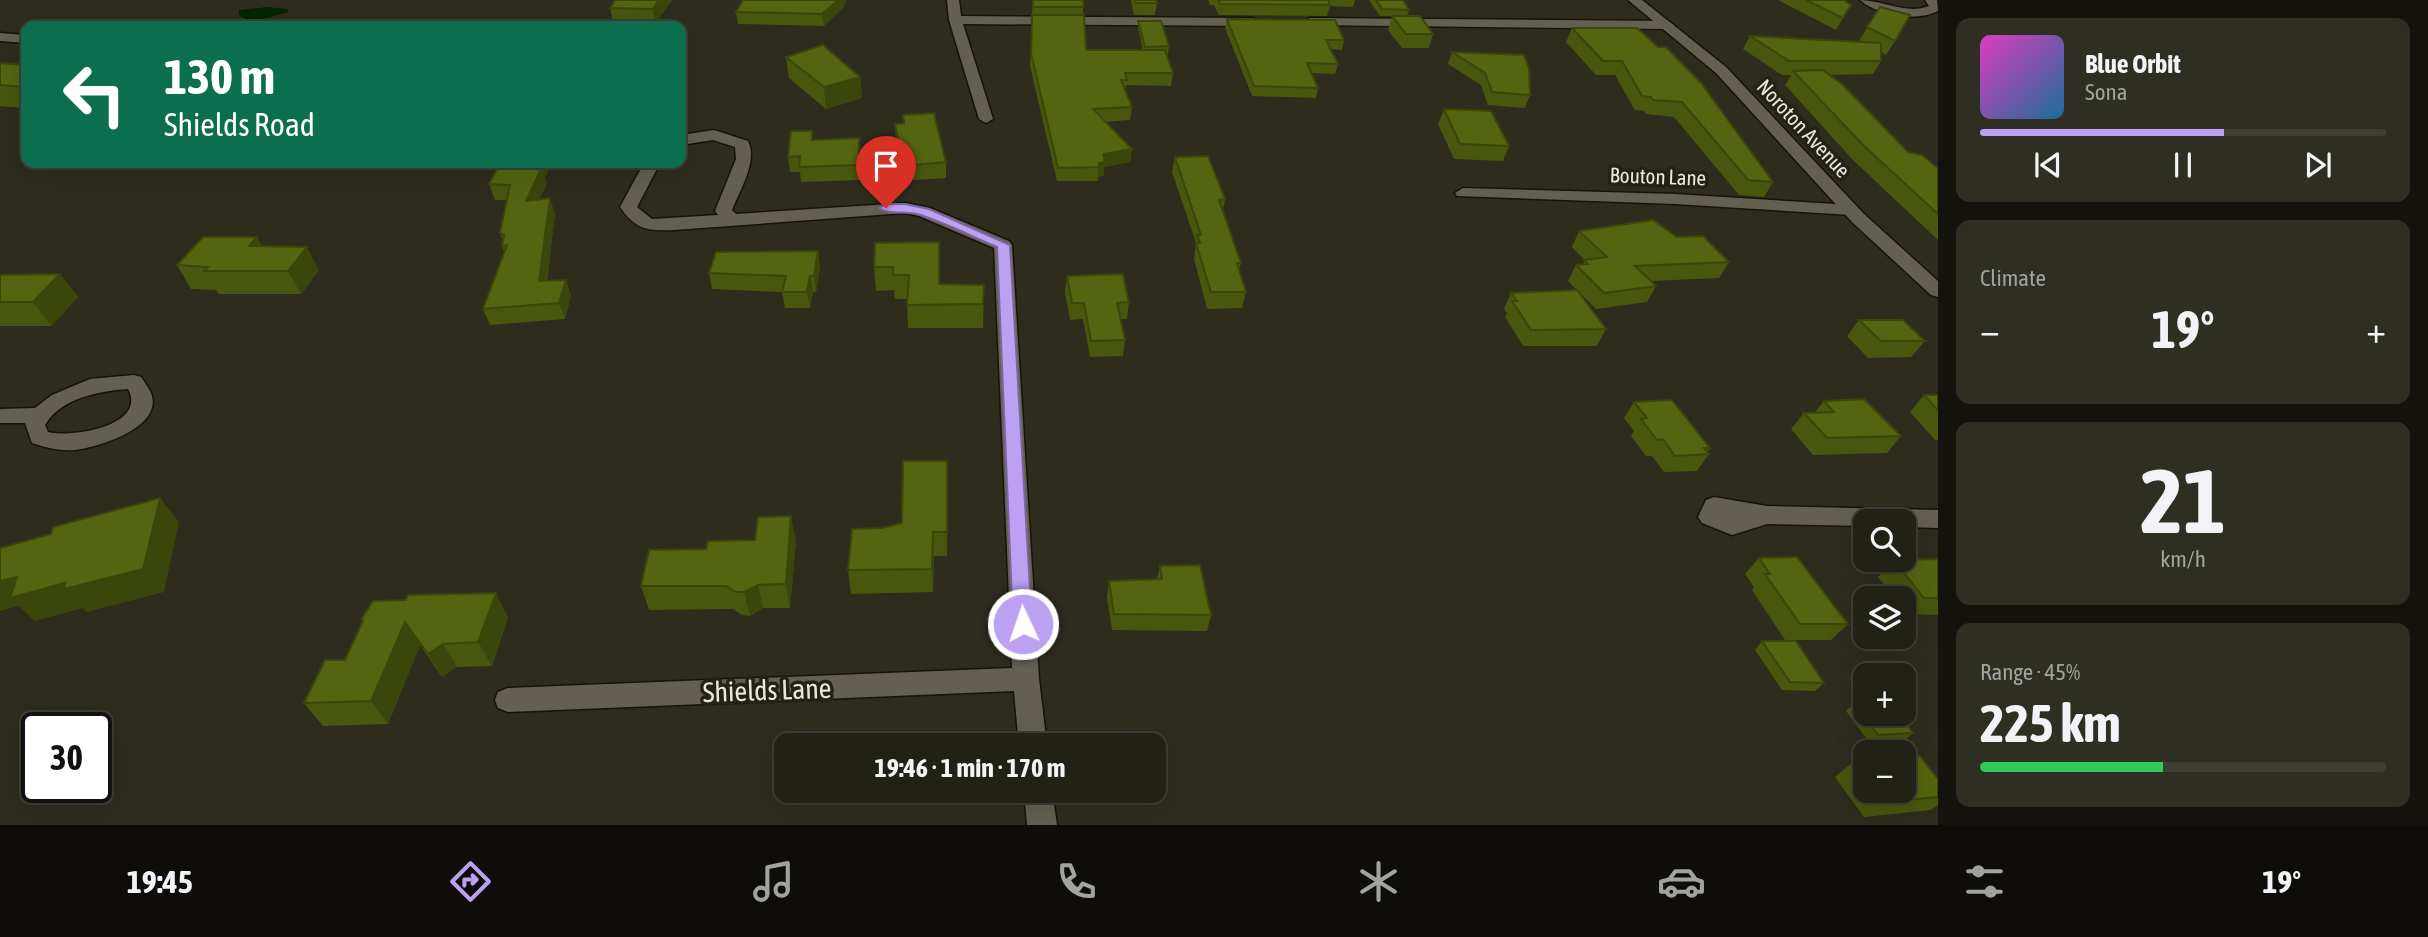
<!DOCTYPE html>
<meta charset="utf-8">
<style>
:root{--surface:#222116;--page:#2e2e23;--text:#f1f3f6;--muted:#a2a3a1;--line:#3f3e35;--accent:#bca0f2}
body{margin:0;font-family:"Asap Condensed",sans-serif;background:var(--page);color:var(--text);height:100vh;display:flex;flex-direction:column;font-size:26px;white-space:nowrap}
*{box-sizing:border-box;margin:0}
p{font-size:23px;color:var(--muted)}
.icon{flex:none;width:38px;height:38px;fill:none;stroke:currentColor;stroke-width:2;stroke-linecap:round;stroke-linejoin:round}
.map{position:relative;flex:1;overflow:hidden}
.drawer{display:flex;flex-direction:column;gap:18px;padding:18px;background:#13120c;width:490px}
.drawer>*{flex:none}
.guide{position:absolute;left:21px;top:21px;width:665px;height:147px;border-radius:14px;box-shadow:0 7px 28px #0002,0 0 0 2px var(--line);background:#0b6e4f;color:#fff;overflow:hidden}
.buttons{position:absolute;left:1853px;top:509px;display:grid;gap:14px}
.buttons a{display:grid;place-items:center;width:63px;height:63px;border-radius:14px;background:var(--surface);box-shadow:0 7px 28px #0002,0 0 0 2px var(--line);font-size:35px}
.speed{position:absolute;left:21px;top:712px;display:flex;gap:14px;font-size:35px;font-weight:700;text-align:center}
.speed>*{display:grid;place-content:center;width:91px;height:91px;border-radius:50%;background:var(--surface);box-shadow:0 7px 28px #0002,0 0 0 2px var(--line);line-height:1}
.speed .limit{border:4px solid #111;border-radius:10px;background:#fff;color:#111}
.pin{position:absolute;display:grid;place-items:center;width:60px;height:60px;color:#fff;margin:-72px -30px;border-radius:50% 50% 50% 0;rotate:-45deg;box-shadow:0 0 7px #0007}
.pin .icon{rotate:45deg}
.me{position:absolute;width:77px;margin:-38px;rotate:357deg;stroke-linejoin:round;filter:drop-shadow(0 0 5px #0008)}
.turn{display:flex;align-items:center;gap:24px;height:147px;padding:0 28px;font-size:32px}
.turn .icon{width:91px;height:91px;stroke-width:2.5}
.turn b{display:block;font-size:49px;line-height:60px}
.big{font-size:52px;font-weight:700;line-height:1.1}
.drawer .widget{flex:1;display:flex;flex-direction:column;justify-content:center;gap:10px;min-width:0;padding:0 24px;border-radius:14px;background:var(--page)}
.drawer .dial{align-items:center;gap:0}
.dial b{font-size:91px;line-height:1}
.song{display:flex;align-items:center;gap:21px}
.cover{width:84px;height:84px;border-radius:10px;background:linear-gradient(135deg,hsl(310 70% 55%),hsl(200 70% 35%))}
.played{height:7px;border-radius:4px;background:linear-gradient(90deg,var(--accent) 60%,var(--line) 60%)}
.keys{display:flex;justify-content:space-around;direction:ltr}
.heat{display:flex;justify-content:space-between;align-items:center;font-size:38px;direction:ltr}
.charge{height:10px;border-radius:5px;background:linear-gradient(90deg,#34c759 45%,var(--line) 0)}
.trip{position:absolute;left:774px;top:733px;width:392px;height:70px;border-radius:14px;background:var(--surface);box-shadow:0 7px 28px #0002,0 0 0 2px var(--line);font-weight:700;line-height:70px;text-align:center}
.dock{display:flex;height:112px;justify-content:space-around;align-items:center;background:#0e0d09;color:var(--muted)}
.dock .icon{width:49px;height:49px}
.dock .on{color:var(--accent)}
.dock b{font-size:32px;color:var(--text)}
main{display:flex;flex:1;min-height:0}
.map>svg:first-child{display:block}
.water{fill:#002500}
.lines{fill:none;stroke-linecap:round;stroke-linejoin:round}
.street-casing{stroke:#171407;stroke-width:3}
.secondary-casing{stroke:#171407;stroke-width:3}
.street{fill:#636051;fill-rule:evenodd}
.secondary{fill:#636051;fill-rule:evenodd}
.wall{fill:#48560e}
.shaded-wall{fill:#3b460b}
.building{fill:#546410;stroke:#3b460b;stroke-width:2}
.route{fill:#bca0f2;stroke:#7a689d;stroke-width:2}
.labels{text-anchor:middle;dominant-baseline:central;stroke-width:7;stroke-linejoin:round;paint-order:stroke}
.far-street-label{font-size:21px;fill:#e9e8df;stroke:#252214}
.near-street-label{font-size:28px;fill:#e9e8df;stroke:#252214}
</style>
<main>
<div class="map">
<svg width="1938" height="825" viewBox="0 0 1938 825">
<rect width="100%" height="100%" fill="#2e2c1d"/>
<path class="water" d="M267 7 287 9 289 12C274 15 252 26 239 15V10Z"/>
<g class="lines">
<defs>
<g id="street">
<path d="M947 0H959L961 16 1253 18 1259 22 1253 26 963 24 993 119 986 123 979 119 949 20Z"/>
<path d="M1860 0C1882 0 1907 15 1929 6L1925 0H1937L1938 11C1916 22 1878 16 1860 0Z"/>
<path d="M1310 18 1667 21 1674 25 1667 29 1305 25 1304 22Z"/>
<path d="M0 33 26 35V43L0 41Z"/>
<path d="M714 130 748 141C758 161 740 190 732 210L736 214 905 203 930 208 1009 241 1012 245 1039 679 1047 746H1019L1014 691 508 712 498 708 495 700 498 692 508 688 1012 668 994 248 919 216 905 213 674 230C647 231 636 230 620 207L644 163H660L637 207 652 219 718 215 715 211 736 159 735 147 713 140 681 145V135Z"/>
<path d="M1463 188 1675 194 1851 205 1859 210 1851 215 1675 204 1457 196 1455 193Z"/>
<path d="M134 375 141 377C144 382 151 390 152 396 160 429 98 447 75 450 60 451 47 448 32 443L25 423H0V409L35 408 52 395 90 379ZM128 389C148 426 71 438 48 432L45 425C61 398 99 391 128 389Z"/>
<path d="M1714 497 1767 506 1938 510V528L1904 527V522H1866V526L1767 524 1732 535 1702 523 1698 517 1706 500Z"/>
<path d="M1024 791H1052L1057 825H1027Z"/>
</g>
<path id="secondary" d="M1628 0H1642L1726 67 1864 214 1938 281V297L1931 295 1852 222 1716 73Z"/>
</defs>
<use href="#street" class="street-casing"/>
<use href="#secondary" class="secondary-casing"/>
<use href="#street" class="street"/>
<use href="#secondary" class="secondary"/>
</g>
<g class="wall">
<path d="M615 0H672L656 23 613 22 610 8Z"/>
<path d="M743 0H846L843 8 824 26 738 24 736 12Z"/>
<path d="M1033 0 1083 7V14H1032Z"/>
<path d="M1131 0H1156L1157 3 1155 15H1134Z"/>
<path d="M1208 0H1355L1353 7 1330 6 1327 16 1219 15 1214 5H1210Z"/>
<path d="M1369 0H1403L1409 10 1407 16 1433 34 1429 48H1402L1388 30 1392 16H1380Z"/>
<path d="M1778 0H1844L1851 5 1836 30Z"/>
<path d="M1880 7 1895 41 1886 55 1881 52V61L1873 74 1829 75 1908 152 1938 168V240L1853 160 1785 85 1791 75H1782L1743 49 1750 36 1860 42 1859 41Z"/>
<path d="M1032 15 1086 50H1143L1138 28V21L1169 46 1168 54H1166L1173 73 1171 86 1126 85 1125 91 1132 107 1130 120 1105 122 1132 149 1130 162 1104 167V175L1098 177V181H1057L1030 66Z"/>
<path d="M1227 19 1344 40 1342 50 1331 49 1338 64 1335 74 1311 73 1318 88 1316 98 1252 96 1225 28Z"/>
<path d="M1572 28H1637L1773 182 1764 197 1739 195 1674 117 1646 114 1644 111 1635 110 1615 75H1596L1566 42Z"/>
<path d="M1452 52 1530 95 1525 108 1488 105 1481 85 1448 64Z"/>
<path d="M786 57 860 77 862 98 826 109 789 78Z"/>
<path d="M0 63 26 65V108L0 106Z"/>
<path d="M1444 109 1509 146 1503 161 1454 159 1438 124Z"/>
<path d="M903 115 946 162V178L913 180 909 163 901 164 896 139 895 124 903 123Z"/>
<path d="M812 131 813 140 861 153 860 180 801 182 800 172H790L788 157Z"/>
<path d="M1175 157 1225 199 1223 210 1241 263 1239 269 1246 292 1242 308 1207 309 1194 259 1196 243 1172 172Z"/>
<path d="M547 168 548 171 545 178 547 183 539 199 555 214 547 281 566 280 571 296 565 319 490 325 483 309 504 252 502 246 503 241 500 233 507 200H495L489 184Z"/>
<path d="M1579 231 1677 237 1729 262 1719 278 1651 281 1656 286 1647 302 1596 309 1577 290 1606 329 1597 346H1523L1505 317 1507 313 1504 309 1511 293 1577 290 1568 281 1576 265H1582L1585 260 1572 247Z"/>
<path d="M939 242V284L984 285 983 328H908L907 299H895L894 290 876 291 874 267Z"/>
<path d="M262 246 319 270 301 294H219L216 290 191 289 177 265Z"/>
<path d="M818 251 820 268 816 292H813L810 308H785L782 292 712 289 709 273Z"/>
<path d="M60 274 78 297 51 326H0V275Z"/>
<path d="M1067 276 1129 302 1127 319H1121L1125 340 1123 356 1090 357 1083 319 1070 320 1065 292Z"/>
<path d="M1859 320 1925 341 1911 357 1868 358 1847 336Z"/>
<path d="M1924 395H1938V440H1935L1910 412Z"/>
<path d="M1824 401 1901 436 1887 453 1813 455 1791 429 1804 413 1815 412Z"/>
<path d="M1634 402 1710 448 1707 452 1709 454 1697 471 1664 472 1652 456H1646L1631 436 1634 431 1624 418Z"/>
<path d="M947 461V556H934L933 592 851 594 848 570 882 528 902 523Z"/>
<path d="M796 540 790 608H763L750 616 742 615 733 609 649 610 641 586 706 549Z"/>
<path d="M1759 558 1848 624 1831 640H1785L1752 590 1754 587 1745 574Z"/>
<path d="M1938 559V615L1907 614 1904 611V598H1895L1878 577 1894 560Z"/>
<path d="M1160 566 1211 615 1207 631 1112 630 1107 597 1109 581 1157 579Z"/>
<path d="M508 617 492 666 457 667 442 677 420 645 388 724 323 726 304 703 345 660 363 621Z"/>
<path d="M1762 641 1824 683 1815 691 1782 690 1755 650Z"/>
<path d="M1855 703 1913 733 1904 741 1869 742 1846 711Z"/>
<path d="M1866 761V791H1904L1938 779V805L1931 810 1864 817 1835 777 1853 762Z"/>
</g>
<g class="shaded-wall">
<path d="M659 0H672L656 23 653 9Z"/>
<path d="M838 0H846L843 8 824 26 822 14Z"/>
<path d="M860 77 862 98 826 109 824 87Z"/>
<path d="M859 138 861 153 860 180 859 165Z"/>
<path d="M1132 149 1130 162 1104 167V175L1098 177 1099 163 1103 154Z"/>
<path d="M540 163H550L547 168 548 171 545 178 547 183 531 216 526 201Z"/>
<path d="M550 198 555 214 544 298 539 281Z"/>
<path d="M257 237 270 260 249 246Z"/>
<path d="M307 247 319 270 301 294 288 271Z"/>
<path d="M818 251 820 268 816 292 814 276Z"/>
<path d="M60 274 78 297 51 326 33 302Z"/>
<path d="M810 276 813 292 810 308 807 292Z"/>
<path d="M566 280 571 296 565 319 559 303Z"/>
<path d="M947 461 948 485 947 556Z"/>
<path d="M160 498 179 522 164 592 87 612 83 608 35 621 18 606 0 611V581Z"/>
<path d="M791 516 796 540 790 608 786 584Z"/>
<path d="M933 532 934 556 933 592 932 569Z"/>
<path d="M758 585 763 608 750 616 744 592Z"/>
<path d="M496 593 508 617 492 666 478 642Z"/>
<path d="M405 622 420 645 388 724 371 701Z"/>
<path d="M443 644 457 667 442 677 428 654Z"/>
</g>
<g class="building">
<path d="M615 0H659L653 9 610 8Z"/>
<path d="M743 0H838L822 14 736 12Z"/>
<rect x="1033" y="0" width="50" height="7"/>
<path d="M1135 0H1156L1157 3H1136Z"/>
<path d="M1218 0H1328L1330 5 1220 4Z"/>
<path d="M1376 0H1403L1409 10 1382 9Z"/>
<path d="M1806 0H1844L1851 5 1843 18Z"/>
<path d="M1880 7 1910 15 1895 41 1867 27Z"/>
<path d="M1032 15H1084L1086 50H1165L1173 73H1125L1127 80H1121L1132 107 1093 109 1132 149 1103 154 1105 162 1099 163V167L1058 168 1031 53Z"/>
<path d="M1392 16H1420L1433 34H1406Z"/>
<path d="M1227 19 1335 20 1344 40H1326L1338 64 1307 63 1318 88 1254 86Z"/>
<path d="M1138 21H1161L1169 46 1145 47Z"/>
<path d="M1572 28H1637L1658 47H1666L1701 83 1773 182 1748 180 1682 102 1653 100 1651 97 1642 96 1622 61H1603Z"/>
<path d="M1750 36 1881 43V61H1789Z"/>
<path d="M823 45 860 77 824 87 786 57Z"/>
<path d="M1452 52 1524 55 1529 68 1530 95 1492 92 1485 73Z"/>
<path d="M0 63 26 65V87L0 85Z"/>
<path d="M1823 70 1843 85 1908 152 1922 155 1938 168V214L1863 145 1793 71Z"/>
<path d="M1444 109 1491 111 1509 146 1460 144Z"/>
<path d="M934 113 946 162 912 165 909 148 900 149 895 124 904 123 903 115Z"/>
<path d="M791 131H812V140L859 138V165L799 167 800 156 788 157Z"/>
<path d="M1208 156 1225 199 1219 200 1241 263H1237L1246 292H1211L1196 243H1200L1197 235H1201L1175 157Z"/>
<path d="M500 163H540L538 167H542L526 201 550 198 539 281 566 280 559 303 483 309 507 245 502 246 504 235 500 233 510 185 489 184Z"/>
<path d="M1653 220 1677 237 1703 236 1729 262 1635 266 1656 286 1604 293 1576 265 1588 264 1584 260 1607 257 1579 231Z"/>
<path d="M203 237H257L249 246 307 247 288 271H204L208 267 177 265Z"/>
<path d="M939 242V284L984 285 983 304 907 305 909 275H893V267H874L875 243Z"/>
<path d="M818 251 814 276H810L807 292H782L786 276 709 273 716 252Z"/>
<path d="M60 274 33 302H0V275Z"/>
<path d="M1123 274 1129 302 1117 303 1125 340 1091 341 1084 303H1072L1067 276Z"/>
<path d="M1577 290 1606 329 1531 330 1512 301H1517L1511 293Z"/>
<path d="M1859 320H1903L1925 341H1881Z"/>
<path d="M1924 395H1938V410Z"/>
<path d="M1864 399 1901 436 1827 438 1804 413 1834 412 1824 401Z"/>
<path d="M1672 400 1710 448H1704L1709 454 1675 456 1663 439 1657 440 1641 419 1647 418 1634 402Z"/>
<path d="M903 461H947V532H933L932 569 848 570 852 529 882 528 902 523Z"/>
<path d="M160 498 143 569 64 589 65 583 10 598 17 577 0 581V548L51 534 53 527Z"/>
<path d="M791 516 786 584 758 585 744 592H736L726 586H641L649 550 706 549 708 541 755 540 758 517Z"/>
<path d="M1797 557 1848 624H1800L1765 574H1770L1759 558Z"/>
<path d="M1938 559V598H1924L1894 560Z"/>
<path d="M1200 565 1211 615 1114 614 1109 581 1162 579 1160 566Z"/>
<path d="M496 593 478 642 443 644 428 654 405 622 371 701 304 703 325 660H345L363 621 362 618 373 601 406 600 408 595Z"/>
<path d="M1762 641H1796L1824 683 1790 682Z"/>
<path d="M1855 703H1866V714H1899L1913 733 1878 735Z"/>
<path d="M1920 756 1938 779V797L1883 802 1874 791H1904V758Z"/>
<path d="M1866 761V779L1853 762Z"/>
</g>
<path class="route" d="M905 204 929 209 1010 245 1032 624 1030 630 1023 632 1016 630 1013 624 997 247C971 236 944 222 917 214 905 211 888 215 879 208L886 204Z"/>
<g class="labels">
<g class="far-street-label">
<text transform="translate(1804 128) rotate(47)">Noroton Avenue</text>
<text transform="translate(1658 176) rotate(2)">Bouton Lane</text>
</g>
<g class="near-street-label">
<text transform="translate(767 690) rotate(-2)">Shields Lane</text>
</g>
</g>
</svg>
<div class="buttons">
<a><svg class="icon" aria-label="search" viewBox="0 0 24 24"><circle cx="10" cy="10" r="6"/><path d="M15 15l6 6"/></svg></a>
<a><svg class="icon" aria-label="layers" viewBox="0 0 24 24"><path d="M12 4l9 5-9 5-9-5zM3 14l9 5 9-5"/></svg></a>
<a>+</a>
<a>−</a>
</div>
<div class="speed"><div class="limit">30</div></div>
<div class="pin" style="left:886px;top:208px;background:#d93025"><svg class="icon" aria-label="arrive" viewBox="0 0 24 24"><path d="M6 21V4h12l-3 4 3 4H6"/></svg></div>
<svg class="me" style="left:1023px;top:624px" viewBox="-20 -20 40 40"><circle r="17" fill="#bca0f2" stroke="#fff" stroke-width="3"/><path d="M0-11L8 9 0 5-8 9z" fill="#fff"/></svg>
<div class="trip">19:46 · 1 min · 170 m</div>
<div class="guide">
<div class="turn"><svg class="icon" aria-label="left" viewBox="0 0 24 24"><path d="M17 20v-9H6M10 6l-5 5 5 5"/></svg><div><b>130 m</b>Shields Road</div></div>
</div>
</div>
<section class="drawer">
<div class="widget">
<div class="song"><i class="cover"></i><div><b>Blue Orbit</b><p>Sona</p></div></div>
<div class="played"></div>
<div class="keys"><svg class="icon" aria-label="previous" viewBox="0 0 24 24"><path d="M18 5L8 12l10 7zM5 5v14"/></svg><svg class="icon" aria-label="pause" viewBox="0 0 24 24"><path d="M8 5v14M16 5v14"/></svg><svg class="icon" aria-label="next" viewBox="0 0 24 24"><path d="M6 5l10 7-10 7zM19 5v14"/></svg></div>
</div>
<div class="widget"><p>Climate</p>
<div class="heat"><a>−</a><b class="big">19°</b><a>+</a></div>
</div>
<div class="widget dial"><b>21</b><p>km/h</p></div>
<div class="widget"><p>Range · 45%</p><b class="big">225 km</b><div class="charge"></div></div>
</section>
</main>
<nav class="dock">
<b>19:45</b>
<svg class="icon on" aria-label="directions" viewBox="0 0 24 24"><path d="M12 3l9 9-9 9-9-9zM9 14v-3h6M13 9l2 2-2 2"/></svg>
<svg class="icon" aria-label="music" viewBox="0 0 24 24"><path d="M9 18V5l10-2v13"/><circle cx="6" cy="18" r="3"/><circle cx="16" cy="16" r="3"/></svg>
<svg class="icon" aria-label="phone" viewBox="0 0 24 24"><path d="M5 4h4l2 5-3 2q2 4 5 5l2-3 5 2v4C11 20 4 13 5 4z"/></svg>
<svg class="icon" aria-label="climate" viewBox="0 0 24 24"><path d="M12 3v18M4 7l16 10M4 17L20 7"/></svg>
<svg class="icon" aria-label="car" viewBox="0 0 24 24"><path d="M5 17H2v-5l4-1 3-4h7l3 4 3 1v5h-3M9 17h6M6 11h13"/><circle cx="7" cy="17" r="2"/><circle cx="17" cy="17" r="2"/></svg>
<svg class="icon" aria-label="filters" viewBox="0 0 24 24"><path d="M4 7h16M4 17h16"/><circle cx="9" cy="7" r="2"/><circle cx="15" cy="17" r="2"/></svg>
<b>19°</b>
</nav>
